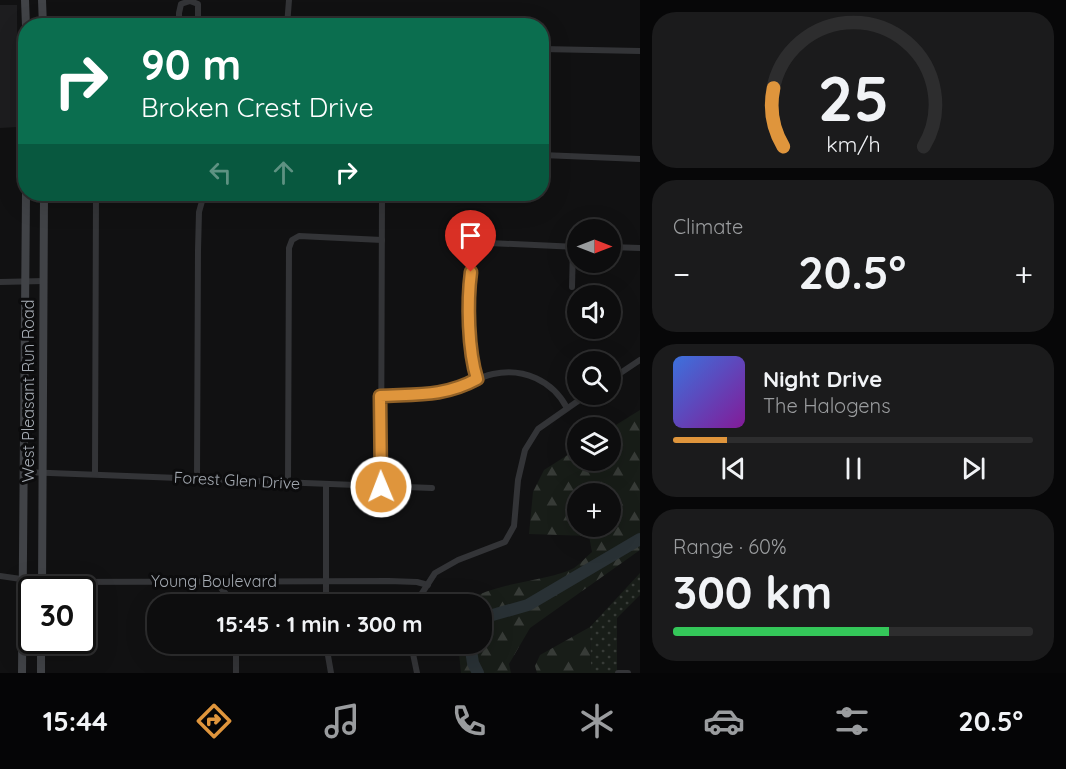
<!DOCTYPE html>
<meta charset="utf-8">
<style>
:root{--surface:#0d0d0e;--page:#1b1b1c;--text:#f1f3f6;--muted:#9a9c9e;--line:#2d2d2e;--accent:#df953c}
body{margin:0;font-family:Quicksand,sans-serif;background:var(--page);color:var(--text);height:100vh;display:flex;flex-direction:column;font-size:22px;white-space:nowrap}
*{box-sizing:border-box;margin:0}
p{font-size:20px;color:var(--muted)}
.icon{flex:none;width:33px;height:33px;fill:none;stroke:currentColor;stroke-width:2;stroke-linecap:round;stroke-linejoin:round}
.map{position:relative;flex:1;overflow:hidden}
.side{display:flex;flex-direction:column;gap:12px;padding:12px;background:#070708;width:426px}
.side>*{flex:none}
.banner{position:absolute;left:18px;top:18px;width:531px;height:183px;border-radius:24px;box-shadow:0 6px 24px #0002,0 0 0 2px var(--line);background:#0b6e4f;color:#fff;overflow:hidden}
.needle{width:39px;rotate:90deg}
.buttons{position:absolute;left:567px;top:219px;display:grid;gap:12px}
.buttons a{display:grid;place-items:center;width:54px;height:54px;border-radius:50%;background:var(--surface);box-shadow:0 6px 24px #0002,0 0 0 2px var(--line);font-size:30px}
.speed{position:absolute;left:18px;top:576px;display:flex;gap:12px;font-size:30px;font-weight:700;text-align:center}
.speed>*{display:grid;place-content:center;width:78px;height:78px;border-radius:50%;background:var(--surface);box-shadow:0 6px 24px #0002,0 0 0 2px var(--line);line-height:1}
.speed .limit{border:3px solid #111;border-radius:9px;background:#fff;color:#111}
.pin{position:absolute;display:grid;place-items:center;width:51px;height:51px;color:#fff;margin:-62px -26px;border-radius:50% 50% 50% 0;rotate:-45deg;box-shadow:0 0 6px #0007}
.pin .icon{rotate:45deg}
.me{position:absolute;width:66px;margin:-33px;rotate:359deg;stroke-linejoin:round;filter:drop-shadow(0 0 4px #0008)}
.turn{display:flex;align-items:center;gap:21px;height:126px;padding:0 24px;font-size:27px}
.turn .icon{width:78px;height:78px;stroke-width:2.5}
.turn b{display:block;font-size:42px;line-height:51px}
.lanes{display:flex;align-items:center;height:57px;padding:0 24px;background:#0003;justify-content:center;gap:30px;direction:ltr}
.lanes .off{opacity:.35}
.big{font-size:45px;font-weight:700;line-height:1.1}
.side .tile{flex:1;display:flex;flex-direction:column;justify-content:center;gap:9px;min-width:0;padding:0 21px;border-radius:24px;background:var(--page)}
.side .dial{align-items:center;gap:0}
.dial svg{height:156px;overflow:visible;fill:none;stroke:var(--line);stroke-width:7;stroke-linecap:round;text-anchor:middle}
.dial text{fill:var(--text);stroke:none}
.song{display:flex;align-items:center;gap:18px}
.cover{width:72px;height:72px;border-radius:9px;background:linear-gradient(135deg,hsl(220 70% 55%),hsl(290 70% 35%))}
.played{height:6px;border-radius:3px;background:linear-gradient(90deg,var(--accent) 15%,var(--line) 15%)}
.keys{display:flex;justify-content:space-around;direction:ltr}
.heat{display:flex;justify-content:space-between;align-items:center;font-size:33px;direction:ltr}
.charge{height:9px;border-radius:4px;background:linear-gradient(90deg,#34c759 60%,var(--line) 0)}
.trip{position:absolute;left:147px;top:594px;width:345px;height:60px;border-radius:24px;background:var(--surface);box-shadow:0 6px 24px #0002,0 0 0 2px var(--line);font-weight:700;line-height:60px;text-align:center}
.tabs{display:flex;height:96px;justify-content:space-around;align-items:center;background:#050506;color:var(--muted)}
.tabs .icon{width:42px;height:42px}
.tabs .selected{color:var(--accent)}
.tabs b{font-size:27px;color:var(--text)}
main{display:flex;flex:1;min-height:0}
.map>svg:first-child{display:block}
.built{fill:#1d1d1f}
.grass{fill:url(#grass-dots)}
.forest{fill:url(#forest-firs);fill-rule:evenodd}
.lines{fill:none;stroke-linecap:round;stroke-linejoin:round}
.river{stroke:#293135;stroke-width:12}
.minor{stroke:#333437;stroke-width:6}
.secondary{stroke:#414347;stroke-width:8}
.route-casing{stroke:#916127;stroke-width:15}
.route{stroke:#df953c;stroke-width:10}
.labels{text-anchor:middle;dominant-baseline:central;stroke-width:6;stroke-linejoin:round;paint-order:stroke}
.street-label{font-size:16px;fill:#a4aab2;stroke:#0c0c0d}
</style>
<main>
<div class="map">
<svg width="640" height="673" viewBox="0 0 640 673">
<defs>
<pattern id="grass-dots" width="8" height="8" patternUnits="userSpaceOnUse" patternTransform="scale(1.5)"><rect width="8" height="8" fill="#181d18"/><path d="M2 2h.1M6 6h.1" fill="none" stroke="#373b37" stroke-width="1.8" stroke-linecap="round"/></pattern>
<pattern id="forest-firs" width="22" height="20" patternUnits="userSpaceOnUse" patternTransform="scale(1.5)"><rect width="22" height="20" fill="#181d18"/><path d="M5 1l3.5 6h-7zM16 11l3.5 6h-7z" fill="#373b37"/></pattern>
</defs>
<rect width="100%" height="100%" fill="#111112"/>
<path class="built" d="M0 5H17L18 127 0 128Z"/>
<path class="grass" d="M640 573V595L617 618V673H591L590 627Z"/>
<g class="forest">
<path d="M640 410V550L530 628 509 664 511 673H461L458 644H482V604H467C479 584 552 581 574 568 580 564 586 557 592 552L589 536 529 534 533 492 544 470 577 449 578 460H610L611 428ZM578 494H610V526H578Z"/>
<path d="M590 627 591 673H537L535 666 540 655Z"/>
</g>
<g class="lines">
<g class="river">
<path d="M482 618 528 605 640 539"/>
<path d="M470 644 473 663 478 673"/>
</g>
<g class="minor">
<path d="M179 26V13L181 4 190 1 198 4V26"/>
<path d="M287 26 289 0"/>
<path d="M542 49 640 51"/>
<path d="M542 155 640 159"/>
<path d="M610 247 640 248"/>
<path d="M0 282 44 281"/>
<path d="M572 287 573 247"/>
<path d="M477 379C466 344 467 286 475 250L479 246 489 243 578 247"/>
<path d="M610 380 640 360"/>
<path d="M380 396C400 395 421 397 441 393 460 390 474 378 493 374 523 367 553 381 567 408"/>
<path d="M24 472 432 488"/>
<path d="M95 474 96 194"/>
<path d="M197 478 198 250 199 212 204 194"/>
<path d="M288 483 289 248 292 240 299 236 382 240"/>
<path d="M381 487 382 194"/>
<path d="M0 576 42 582 389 581 417 582 428 585"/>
<path d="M215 581 226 594 230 604"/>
<path d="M326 604V485"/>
<path d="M415 604 435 573 458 560 505 542 514 526 518 480 525 450 538 429 588 394"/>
<path d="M326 644 331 673"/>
<path d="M411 644 417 673"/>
<path d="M236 673V644"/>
<path d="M618 673H628"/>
</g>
<g class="secondary">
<path d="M25 0 26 26"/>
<path d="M42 0 43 26"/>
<path d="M42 590 44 194"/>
<path d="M22 673 26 194"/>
<path d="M41 673V640"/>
</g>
</g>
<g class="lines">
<defs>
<path id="route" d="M381 487 380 396C416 394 444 397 477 379 468 350 467 302 471 272"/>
</defs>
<use href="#route" class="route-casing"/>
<use href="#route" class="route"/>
</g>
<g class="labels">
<g class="street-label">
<text transform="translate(28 391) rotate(-90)">West Pleasant Run Road</text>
<text transform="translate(237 480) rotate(3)">Forest Glen Drive</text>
<text x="214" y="581">Young Boulevard</text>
</g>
</g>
</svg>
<div class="buttons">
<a><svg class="needle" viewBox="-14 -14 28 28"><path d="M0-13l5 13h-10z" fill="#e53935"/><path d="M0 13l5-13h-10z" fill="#9a9c9e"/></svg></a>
<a><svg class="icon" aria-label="sound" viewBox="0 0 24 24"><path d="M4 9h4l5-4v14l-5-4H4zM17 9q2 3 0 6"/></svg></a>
<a><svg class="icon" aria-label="search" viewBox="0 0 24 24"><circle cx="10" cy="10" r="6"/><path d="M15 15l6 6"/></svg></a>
<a><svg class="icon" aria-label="layers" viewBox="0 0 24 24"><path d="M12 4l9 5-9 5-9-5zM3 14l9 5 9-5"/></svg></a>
<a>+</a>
</div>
<div class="speed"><div class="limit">30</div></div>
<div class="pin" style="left:471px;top:272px;background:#d93025"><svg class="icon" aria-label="arrive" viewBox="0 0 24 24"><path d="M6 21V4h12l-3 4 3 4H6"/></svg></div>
<svg class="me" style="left:381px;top:487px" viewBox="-20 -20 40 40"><circle r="17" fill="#df953c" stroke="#fff" stroke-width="3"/><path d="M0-11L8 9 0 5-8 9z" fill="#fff"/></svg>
<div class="trip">15:45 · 1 min · 300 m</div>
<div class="banner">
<div class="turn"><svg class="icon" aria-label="right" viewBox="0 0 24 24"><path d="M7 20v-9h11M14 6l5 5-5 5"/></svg><div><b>90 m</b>Broken Crest Drive</div></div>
<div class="lanes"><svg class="icon off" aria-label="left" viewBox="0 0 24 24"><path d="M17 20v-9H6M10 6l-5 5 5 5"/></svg><svg class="icon off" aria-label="ahead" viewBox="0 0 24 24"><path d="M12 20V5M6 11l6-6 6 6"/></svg><svg class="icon" aria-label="right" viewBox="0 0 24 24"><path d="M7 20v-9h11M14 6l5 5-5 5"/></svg></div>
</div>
</div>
<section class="side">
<div class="tile dial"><svg viewBox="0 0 100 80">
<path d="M14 69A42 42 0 1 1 86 69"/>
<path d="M14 69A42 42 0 0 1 9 39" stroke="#df953c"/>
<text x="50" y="56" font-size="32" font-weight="700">25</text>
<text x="50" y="72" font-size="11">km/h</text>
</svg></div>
<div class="tile"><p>Climate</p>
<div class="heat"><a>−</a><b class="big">20.5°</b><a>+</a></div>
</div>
<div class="tile">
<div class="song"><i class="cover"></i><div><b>Night Drive</b><p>The Halogens</p></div></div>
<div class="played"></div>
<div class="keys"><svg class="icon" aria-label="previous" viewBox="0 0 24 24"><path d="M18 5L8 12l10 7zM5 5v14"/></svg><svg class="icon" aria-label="pause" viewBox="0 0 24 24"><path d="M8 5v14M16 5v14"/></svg><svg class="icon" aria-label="next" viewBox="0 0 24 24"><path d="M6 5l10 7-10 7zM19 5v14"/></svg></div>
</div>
<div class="tile"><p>Range · 60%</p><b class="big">300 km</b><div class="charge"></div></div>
</section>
</main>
<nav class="tabs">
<b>15:44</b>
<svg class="icon selected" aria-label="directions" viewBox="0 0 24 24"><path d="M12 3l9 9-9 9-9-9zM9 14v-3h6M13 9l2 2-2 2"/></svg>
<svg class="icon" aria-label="music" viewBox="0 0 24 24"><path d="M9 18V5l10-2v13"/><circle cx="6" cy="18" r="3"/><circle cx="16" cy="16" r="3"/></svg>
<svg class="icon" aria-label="phone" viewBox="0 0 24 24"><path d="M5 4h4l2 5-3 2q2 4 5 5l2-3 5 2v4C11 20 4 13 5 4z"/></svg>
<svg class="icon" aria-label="climate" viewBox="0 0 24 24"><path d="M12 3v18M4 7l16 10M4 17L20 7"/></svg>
<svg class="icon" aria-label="car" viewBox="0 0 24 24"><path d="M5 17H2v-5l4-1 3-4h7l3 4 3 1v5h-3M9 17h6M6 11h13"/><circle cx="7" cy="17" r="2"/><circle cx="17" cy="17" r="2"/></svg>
<svg class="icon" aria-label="filters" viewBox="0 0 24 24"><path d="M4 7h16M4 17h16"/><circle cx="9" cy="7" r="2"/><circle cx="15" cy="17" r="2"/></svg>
<b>20.5°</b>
</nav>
